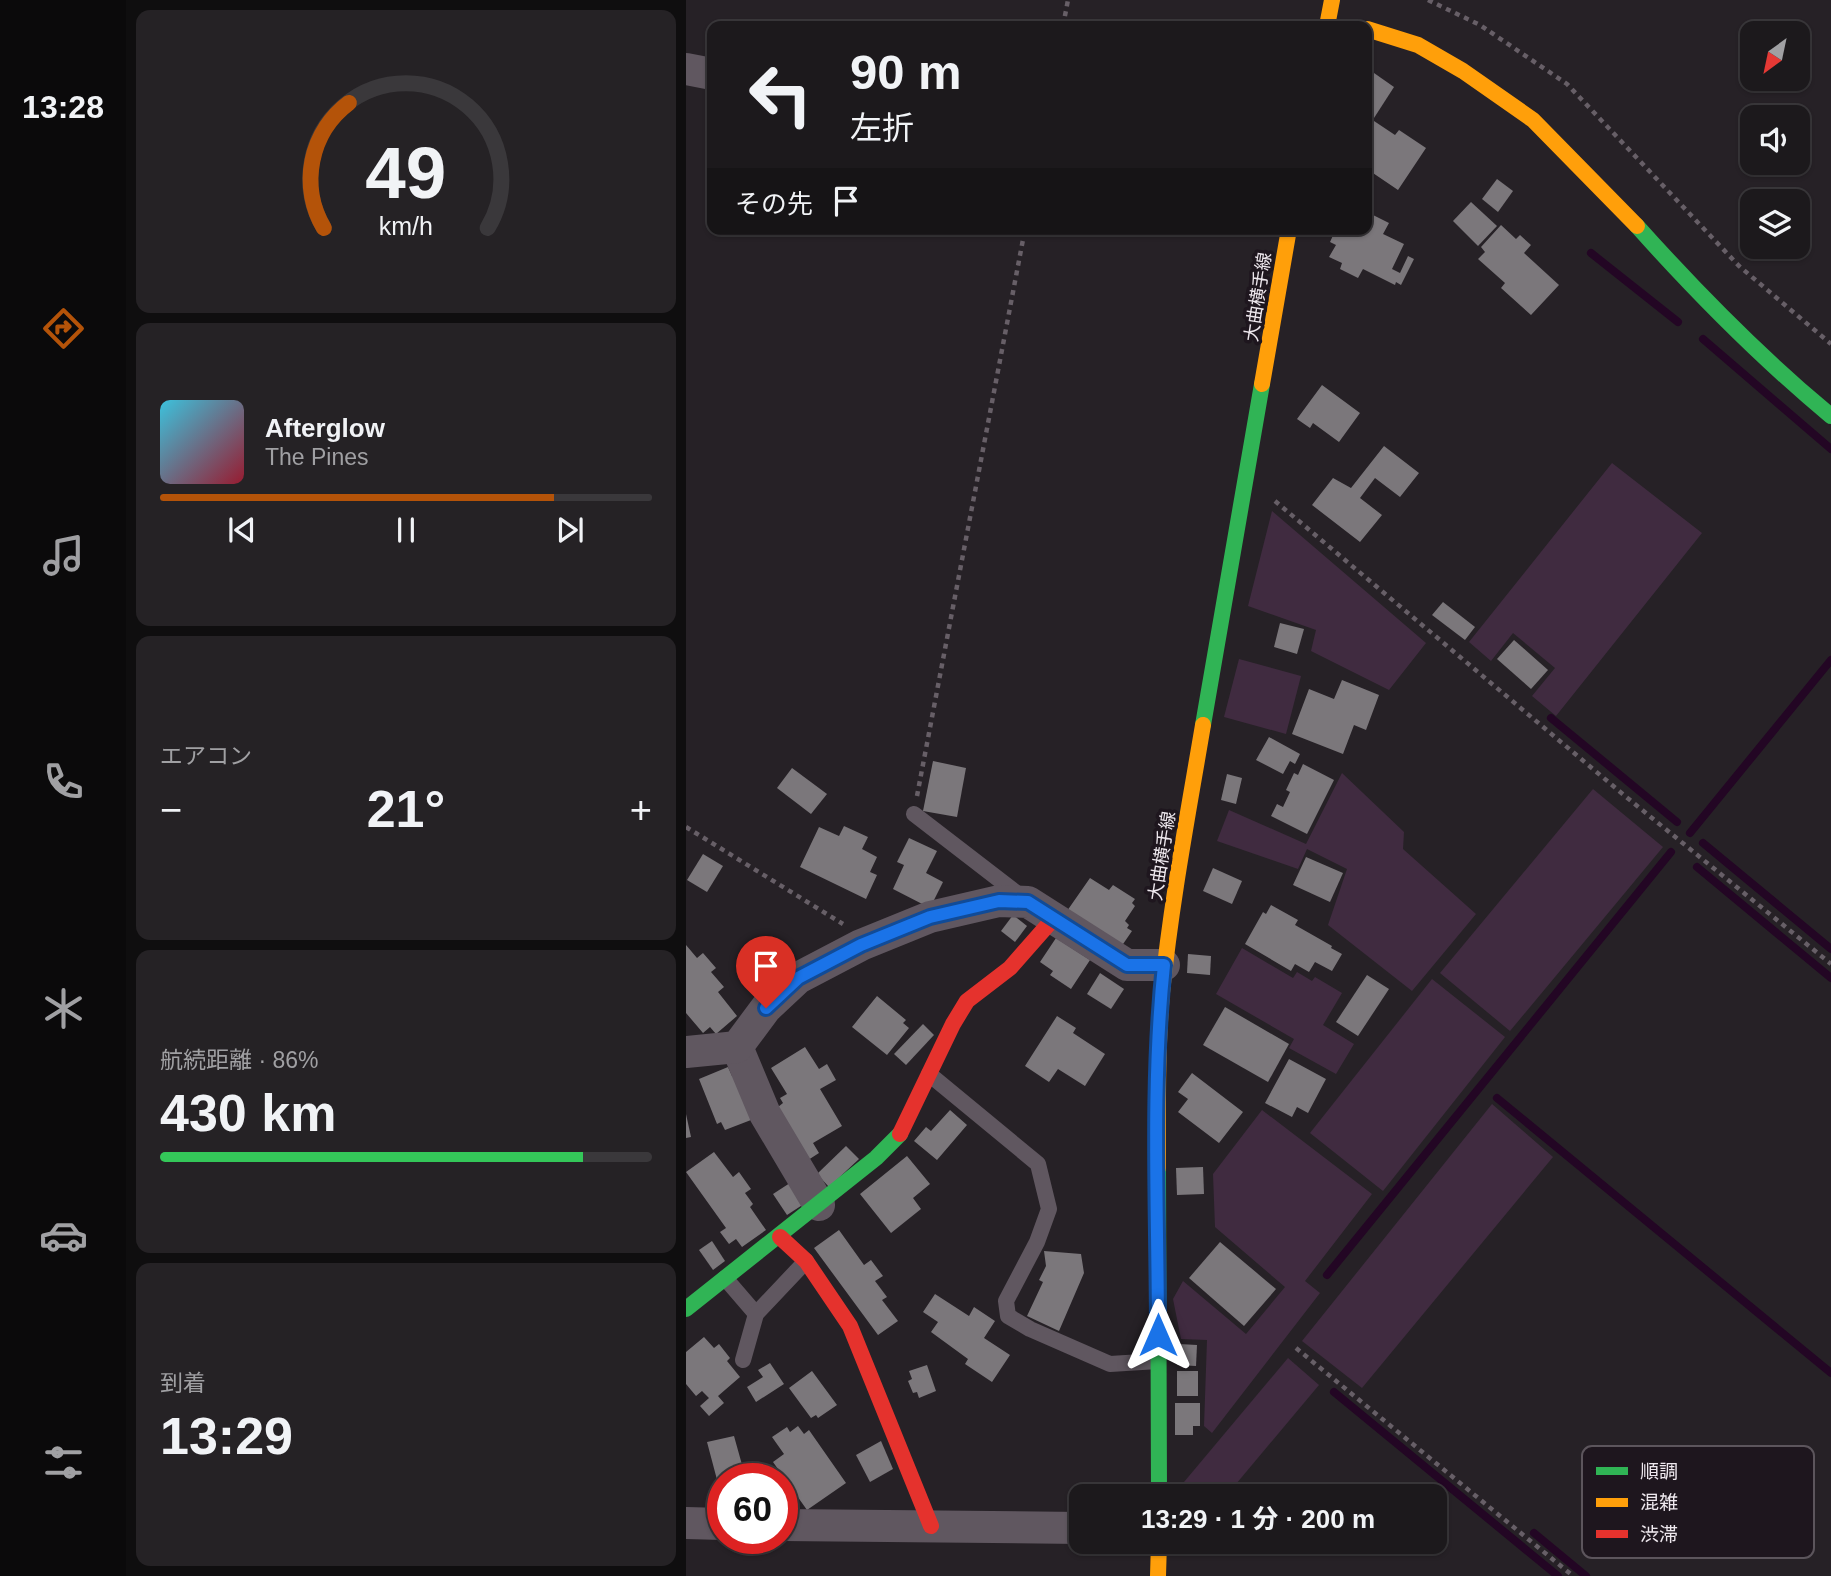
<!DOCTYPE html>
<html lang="ja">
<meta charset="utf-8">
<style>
:root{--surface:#1c191c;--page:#252225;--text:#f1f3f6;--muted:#a0a0a3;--line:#3a383b;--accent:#b45309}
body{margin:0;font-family:Helvetica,"Noto Sans JP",sans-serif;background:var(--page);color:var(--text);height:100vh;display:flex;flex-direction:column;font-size:26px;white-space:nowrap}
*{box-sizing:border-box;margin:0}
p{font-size:23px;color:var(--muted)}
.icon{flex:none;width:38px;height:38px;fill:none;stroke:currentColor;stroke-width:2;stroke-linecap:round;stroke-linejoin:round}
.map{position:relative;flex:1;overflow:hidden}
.panel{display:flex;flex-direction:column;gap:10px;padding:10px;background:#0f0e0f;width:560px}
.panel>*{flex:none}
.hud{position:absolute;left:21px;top:21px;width:665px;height:214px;border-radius:14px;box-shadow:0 2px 5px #0004,0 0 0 2px var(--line);background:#1c191c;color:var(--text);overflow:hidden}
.needle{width:46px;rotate:213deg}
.buttons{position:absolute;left:1054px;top:21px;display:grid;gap:14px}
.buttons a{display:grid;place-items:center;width:70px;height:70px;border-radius:14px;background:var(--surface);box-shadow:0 2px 5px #0004,0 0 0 2px var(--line);font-size:35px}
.speed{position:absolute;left:21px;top:1463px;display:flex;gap:14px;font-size:35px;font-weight:700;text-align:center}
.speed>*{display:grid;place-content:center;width:91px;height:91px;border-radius:50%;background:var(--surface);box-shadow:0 2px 5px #0004,0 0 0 2px var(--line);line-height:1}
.speed .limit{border:10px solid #d22;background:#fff;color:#111}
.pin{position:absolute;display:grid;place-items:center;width:60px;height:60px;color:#fff;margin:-72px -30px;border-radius:50% 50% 50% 0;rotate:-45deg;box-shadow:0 0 7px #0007}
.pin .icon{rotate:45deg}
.me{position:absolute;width:77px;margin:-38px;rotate:0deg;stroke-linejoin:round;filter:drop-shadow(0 0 5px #0008)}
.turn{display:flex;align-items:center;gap:24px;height:147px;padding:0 28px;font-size:32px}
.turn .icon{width:91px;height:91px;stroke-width:2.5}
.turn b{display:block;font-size:49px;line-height:60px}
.then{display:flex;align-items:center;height:66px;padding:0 28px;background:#0003;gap:14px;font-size:26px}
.big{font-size:52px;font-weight:700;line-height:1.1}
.panel .card{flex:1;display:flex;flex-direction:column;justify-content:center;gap:10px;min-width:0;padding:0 24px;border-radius:14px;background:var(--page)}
.panel .dial{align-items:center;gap:0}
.dial svg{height:182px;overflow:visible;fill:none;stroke:var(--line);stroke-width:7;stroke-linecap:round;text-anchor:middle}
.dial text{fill:var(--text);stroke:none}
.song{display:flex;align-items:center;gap:21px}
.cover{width:84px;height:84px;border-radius:10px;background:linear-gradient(135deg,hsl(190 70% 55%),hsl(350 70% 35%))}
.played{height:7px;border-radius:4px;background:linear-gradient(90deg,var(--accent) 80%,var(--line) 80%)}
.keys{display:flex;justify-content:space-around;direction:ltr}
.heat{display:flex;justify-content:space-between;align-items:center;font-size:38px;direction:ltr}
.charge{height:10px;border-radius:5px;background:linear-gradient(90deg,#34c759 86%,var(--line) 0)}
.trip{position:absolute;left:383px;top:1484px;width:378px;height:70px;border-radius:14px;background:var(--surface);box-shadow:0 2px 5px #0004,0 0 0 2px var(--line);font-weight:700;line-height:70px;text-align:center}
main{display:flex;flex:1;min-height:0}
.menu{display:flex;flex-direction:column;width:126px;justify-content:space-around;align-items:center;background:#0b0a0b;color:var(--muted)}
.menu .icon{width:49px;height:49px}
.menu .current{color:var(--accent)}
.menu b{font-size:32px;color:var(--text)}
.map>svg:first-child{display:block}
.green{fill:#402b40}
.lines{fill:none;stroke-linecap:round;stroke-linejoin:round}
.stream{stroke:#230624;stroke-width:8}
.building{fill:#7b777b}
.path{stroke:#675f67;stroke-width:4.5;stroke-dasharray:5 5;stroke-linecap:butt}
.lane{stroke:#605760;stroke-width:16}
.street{stroke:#605760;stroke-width:32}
.fast{stroke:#30b455;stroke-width:16}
.slow{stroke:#ff9f0a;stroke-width:16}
.jam{stroke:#e5322d;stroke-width:16}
.route-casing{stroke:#114b97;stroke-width:18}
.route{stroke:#1a73e8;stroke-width:12}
.labels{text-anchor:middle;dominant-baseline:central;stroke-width:7;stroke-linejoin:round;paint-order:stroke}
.street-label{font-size:18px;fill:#eee8ee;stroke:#1e161e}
.key{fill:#1e161e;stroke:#5c555c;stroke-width:2}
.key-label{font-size:19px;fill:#eee8ee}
</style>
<main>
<nav class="menu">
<b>13:28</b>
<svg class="icon current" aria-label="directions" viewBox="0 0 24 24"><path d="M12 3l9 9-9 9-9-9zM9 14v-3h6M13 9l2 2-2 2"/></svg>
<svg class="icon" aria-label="music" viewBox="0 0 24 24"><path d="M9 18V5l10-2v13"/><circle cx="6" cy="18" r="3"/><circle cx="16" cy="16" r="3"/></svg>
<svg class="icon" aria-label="phone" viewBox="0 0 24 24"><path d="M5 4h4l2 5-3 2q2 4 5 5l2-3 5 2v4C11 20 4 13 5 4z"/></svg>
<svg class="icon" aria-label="climate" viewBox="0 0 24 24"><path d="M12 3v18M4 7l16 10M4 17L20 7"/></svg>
<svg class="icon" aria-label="car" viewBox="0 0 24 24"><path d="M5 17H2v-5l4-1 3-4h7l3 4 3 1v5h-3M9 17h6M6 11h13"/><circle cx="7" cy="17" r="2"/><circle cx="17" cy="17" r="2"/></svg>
<svg class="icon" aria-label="filters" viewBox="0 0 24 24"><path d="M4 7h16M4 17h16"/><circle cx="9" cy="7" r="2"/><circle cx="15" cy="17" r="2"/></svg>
</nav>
<section class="panel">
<div class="card dial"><svg viewBox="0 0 100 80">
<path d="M14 69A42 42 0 1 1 86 69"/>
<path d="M14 69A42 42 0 0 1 25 14" stroke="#b45309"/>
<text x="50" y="56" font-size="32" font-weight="700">49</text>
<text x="50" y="72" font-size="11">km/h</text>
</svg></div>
<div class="card">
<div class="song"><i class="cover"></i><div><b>Afterglow</b><p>The Pines</p></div></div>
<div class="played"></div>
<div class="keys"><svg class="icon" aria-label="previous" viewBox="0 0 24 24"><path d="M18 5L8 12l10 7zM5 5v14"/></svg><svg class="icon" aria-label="pause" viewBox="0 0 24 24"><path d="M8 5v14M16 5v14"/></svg><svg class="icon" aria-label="next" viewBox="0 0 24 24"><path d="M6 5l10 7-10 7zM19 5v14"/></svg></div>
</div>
<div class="card"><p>エアコン</p>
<div class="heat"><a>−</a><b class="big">21°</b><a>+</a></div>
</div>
<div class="card"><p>航続距離 · 86%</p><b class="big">430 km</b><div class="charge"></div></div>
<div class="card"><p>到着</p><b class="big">13:29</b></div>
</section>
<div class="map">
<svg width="1145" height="1576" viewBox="0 0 1145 1576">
<rect width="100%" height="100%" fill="#262126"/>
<g class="green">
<path d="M926 463 1016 533 870 716 846 696 869 668 827 633 805 661 783 642Z"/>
<path d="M586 511 740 643 703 690 625 651 630 630 562 606Z"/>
<path d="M553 659 615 676 600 734 538 717Z"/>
<path d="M656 773 718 832 717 849 790 914 726 991 642 925 661 869 621 849 612 869 531 841 543 810 620 844Z"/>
<path d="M907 789 977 847 824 1031 754 973Z"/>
<path d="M556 948 607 978 611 972 626 981 629 977 656 993 637 1025 668 1044 650 1074 603 1048 608 1039 530 994Z"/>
<path d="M746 979 819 1037 697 1191 624 1133Z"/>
<path d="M806 1104 867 1157 676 1388 616 1341Z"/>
<path d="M576 1110 686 1194 619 1281 634 1293 526 1433 518 1426 521 1340 495 1339 487 1299 497 1281 560 1334 599 1287 529 1227 527 1174Z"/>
<path d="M602 1358 633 1385 540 1496H499L498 1482Z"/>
</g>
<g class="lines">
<g class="stream">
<path d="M905 253 992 322"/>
<path d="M1017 339 1145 449"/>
<path d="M865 718 991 822"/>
<path d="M1004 833 1145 660"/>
<path d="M1017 843 1145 949"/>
<path d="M1011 867 1145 978"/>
<path d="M811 1098 1145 1373"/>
<path d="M641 1275 985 852"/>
<path d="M648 1392 872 1576"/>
<path d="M848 1533 900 1576"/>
</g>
</g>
<g class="building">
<path d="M688 73 708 87 688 118 681 112V84Z"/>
<path d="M685 119 709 135 713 130 740 148 712 190 681 169V125Z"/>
<path d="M811 179 827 191 812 212 796 199Z"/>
<path d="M785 202 811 226 792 246 767 221Z"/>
<path d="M681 212 703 223 697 234 718 244 706 269 714 273 722 256 728 259 715 285 710 282 709 285 677 269 672 278 654 269 656 263 643 257 650 245 644 242 650 229H681Z"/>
<path d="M815 225 830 239 834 235 845 245 838 253 873 285 845 315 815 288 819 283 792 259 799 252 795 247Z"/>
<path d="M636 385 674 413 653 442 627 423 624 428 611 419Z"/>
<path d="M698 446 733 473 714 497 689 478 674 498 696 515 674 542 626 505 647 478 665 488Z"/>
<path d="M757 602 789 627 779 640 746 615Z"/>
<path d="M594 623 618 629 611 654 588 647Z"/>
<path d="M828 640 862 670 845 689 811 659Z"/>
<path d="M656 680 693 695 680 730 668 725 657 754 606 734 623 689 648 699Z"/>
<path d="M583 737 614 754 609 764 604 761 597 774 570 760Z"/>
<path d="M247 761 280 768 271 817 237 811Z"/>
<path d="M617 764 648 780 621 834 585 816 591 804 597 807 604 792 600 790 608 773 612 775Z"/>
<path d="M106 768 141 794 125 814 91 788Z"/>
<path d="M541 774 556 778 550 804 535 800Z"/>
<path d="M158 826 182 837 176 849 191 857 184 872 191 875 180 899 114 867 133 827 153 836Z"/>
<path d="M223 838 251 851 240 873 257 882 244 908 207 889 218 865 211 862Z"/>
<path d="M17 854 37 866 21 892 1 880Z"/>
<path d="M620 857 657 873 644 902 607 885Z"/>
<path d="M527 868 556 881 546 904 517 891Z"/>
<path d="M404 878 423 890 427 885 449 899 446 903 449 906 439 921 443 925 441 928 446 931 435 947 381 911Z"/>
<path d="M585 905 612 920 609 925 646 946 645 948 656 954 646 971 629 962 623 972 609 964 605 971 559 944 577 912 580 914Z"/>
<path d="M327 915 341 926 329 942 315 931Z"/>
<path d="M370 938 404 960 385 989 364 975 367 971 354 962Z"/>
<path d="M0 945 11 958 17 953 30 968 25 972 38 987 32 992 51 1016 30 1034 24 1027 17 1033 0 1013Z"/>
<path d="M502 954 525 956 524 975 501 973Z"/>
<path d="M414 973 438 989 425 1009 401 994Z"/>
<path d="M681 975 703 989 672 1036 650 1022Z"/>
<path d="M191 996 220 1020 217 1023 223 1028 201 1055 166 1027Z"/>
<path d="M539 1007 603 1044 582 1082 517 1045Z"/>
<path d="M371 1016 390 1028 387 1033 419 1054 399 1086 372 1069 363 1082 339 1066Z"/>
<path d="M237 1024 248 1035 220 1065 208 1054Z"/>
<path d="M119 1047 133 1069 141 1064 150 1080 134 1089 156 1126 127 1143 133 1153 119 1162 92 1107 97 1103 94 1098 101 1094 85 1068Z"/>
<path d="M603 1059 640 1079 622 1113 611 1107 606 1117 579 1103Z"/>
<path d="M42 1067 46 1076 51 1074 65 1120 39 1130 35 1122 31 1124 13 1079Z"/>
<path d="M506 1073 557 1112 533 1143 492 1112 502 1099 492 1092Z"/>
<path d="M264 1110 281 1125 251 1160 228 1141 240 1127 245 1131Z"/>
<path d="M0 1114 5 1137 0 1138Z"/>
<path d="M160 1146 173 1159 143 1187 131 1174Z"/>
<path d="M28 1152 47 1177 53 1172 65 1189 59 1193 67 1204 64 1207 80 1230 56 1247 50 1239 43 1244 34 1232 40 1228 0 1172Z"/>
<path d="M221 1156 244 1184 227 1198 235 1209 205 1233 174 1194Z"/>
<path d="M517 1167 518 1194 491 1195 490 1168Z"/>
<path d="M107 1181 121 1202 101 1215 87 1194Z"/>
<path d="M153 1230 178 1265 185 1260 197 1276 189 1281 201 1297 196 1300 212 1321 192 1335 128 1248Z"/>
<path d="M26 1241 39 1261 27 1270 13 1250Z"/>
<path d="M534 1242 590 1289 558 1326 503 1278Z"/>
<path d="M358 1251 395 1254 398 1273 373 1331 341 1316 357 1282 353 1280 360 1266Z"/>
<path d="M249 1294 283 1316 288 1307 309 1321 298 1338 324 1355 306 1382 279 1364 282 1359 245 1332 252 1322 237 1312Z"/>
<path d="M18 1337 28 1348 33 1344 44 1358 41 1361 54 1377 32 1396 38 1403 23 1416 14 1406 23 1398 16 1391 10 1396 0 1384V1352Z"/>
<path d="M493 1344 511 1345 510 1366 491 1365Z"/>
<path d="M84 1363 98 1384 70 1402 61 1387 77 1377 72 1370Z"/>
<path d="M241 1365 250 1391 233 1398 231 1392 227 1393 222 1381 226 1379 223 1371Z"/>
<path d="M126 1371 151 1405 132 1418 130 1415 125 1418 103 1388Z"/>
<rect x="491" y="1371" width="21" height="25"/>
<path d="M489 1403H514V1426H507V1435H489Z"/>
<path d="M112 1426 118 1434 123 1430 160 1483 121 1510 87 1462 98 1454 86 1437 101 1427 104 1432Z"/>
<path d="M48 1436 60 1479H37V1491H34L21 1442Z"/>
<path d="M195 1441 207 1469 184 1482 170 1455Z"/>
</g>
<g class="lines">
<g class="path">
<path d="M742 0 794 25 881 84 1053 266 1145 344"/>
<path d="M377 26 382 0"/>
<path d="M589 501 939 796 1145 964"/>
<path d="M231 796 339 229"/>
<path d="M0 827 157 924"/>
<path d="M610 1348 887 1576"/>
</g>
<g class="lane">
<path d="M228 814 337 898"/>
<path d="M243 1074 352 1164 363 1209 351 1242 320 1301 322 1316 344 1329 424 1364 472 1361"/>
<path d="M39 1278 70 1314"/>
<path d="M57 1360 70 1314 120 1261"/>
</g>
<g class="street">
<path d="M0 69 26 74"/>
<path d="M51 1047 79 1114 133 1205"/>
<path d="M0 1052 51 1047 80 1008 112 978 175 945 244 917 313 901 342 902 441 965H478"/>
<path d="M0 1523 37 1524"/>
<path d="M96 1525 396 1528"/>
</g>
<g class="fast">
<path d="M951 226C1011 293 1075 358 1145 416"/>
<path d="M517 725 576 384"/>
<path d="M472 1168 473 1496"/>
<path d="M0 1309 190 1158 214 1134"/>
</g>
<g class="slow">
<path d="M641 26 646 0"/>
<path d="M681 29 732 45 777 71 847 120 951 226"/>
<path d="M576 384 603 229"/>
<path d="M472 1168C472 1110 471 1051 476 993 485 903 502 814 517 725"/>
<path d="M472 1576 473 1542"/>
</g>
<g class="jam">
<path d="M214 1134 267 1024 281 1001 324 968 368 918"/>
<path d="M94 1237 120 1261 164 1326 245 1526"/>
</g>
</g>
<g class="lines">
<defs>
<path id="route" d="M80 1008 112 978 175 945 244 917 313 901 342 902 441 965H478C465 1087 472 1212 472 1335"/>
</defs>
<use href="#route" class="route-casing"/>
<use href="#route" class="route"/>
</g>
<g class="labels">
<g class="street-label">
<text transform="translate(572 297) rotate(-81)">大曲横手線</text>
<text transform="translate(476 856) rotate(-81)">大曲横手線</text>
</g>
</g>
<rect x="896" y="1446" width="232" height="112" rx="10" class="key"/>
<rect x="910" y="1467" width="32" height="8" fill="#30b455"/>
<rect x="910" y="1498" width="32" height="9" fill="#ff9f0a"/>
<rect x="910" y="1530" width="32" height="8" fill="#e5322d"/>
<g class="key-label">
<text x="954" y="1478">順調</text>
<text x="954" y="1509">混雑</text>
<text x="954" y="1541">渋滞</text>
</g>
</svg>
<div class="buttons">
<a><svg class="needle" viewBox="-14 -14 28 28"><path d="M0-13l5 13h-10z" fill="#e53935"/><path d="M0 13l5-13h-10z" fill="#a0a0a3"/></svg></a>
<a><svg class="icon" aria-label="sound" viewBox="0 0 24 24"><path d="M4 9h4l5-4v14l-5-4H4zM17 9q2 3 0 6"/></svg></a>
<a><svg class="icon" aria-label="layers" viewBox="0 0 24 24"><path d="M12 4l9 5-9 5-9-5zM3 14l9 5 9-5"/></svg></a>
</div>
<div class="speed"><div class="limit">60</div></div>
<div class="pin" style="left:80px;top:1008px;background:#d93025"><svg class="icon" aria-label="arrive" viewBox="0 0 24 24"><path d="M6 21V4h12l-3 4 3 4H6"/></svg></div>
<svg class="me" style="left:472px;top:1335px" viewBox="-20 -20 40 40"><path d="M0-17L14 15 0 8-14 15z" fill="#1a73e8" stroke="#fff" stroke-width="4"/></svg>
<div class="trip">13:29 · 1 分 · 200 m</div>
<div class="hud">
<div class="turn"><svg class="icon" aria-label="left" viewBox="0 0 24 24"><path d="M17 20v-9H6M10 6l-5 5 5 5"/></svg><div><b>90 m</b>左折</div></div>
<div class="then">その先<svg class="icon" aria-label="arrive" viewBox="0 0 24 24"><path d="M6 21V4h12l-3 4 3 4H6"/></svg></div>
</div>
</div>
</main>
